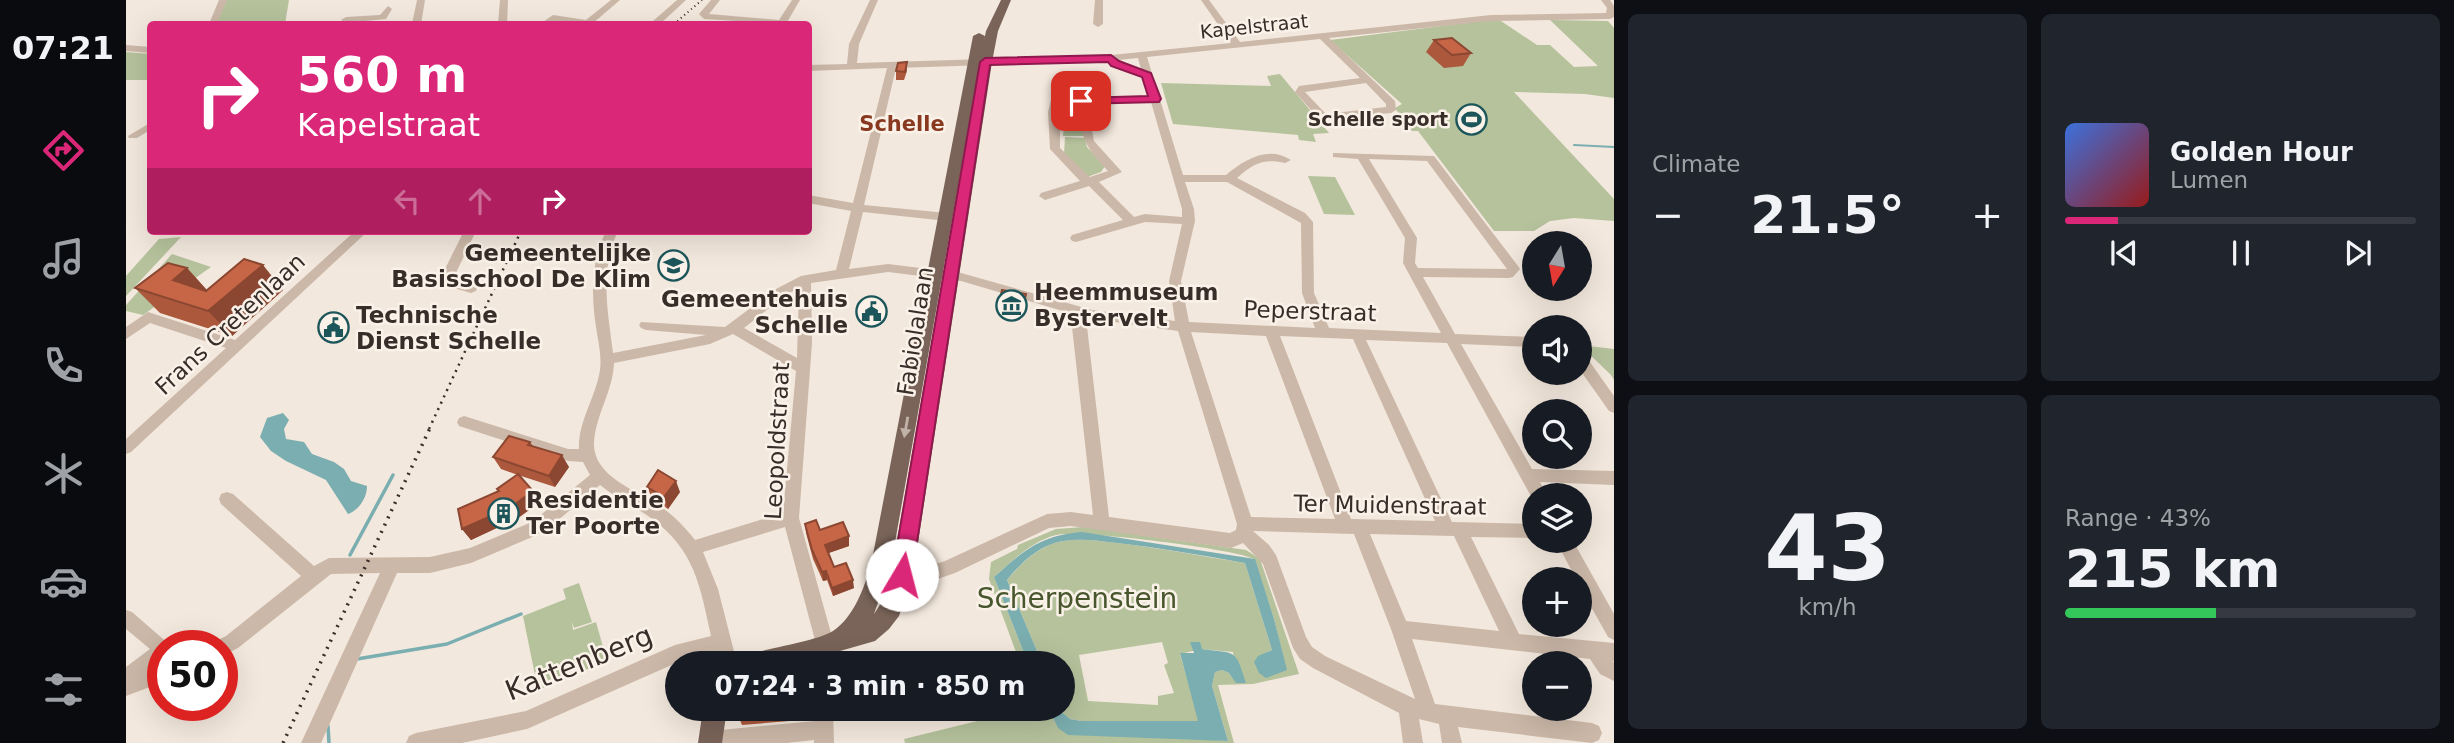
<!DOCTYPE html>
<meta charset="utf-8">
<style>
:root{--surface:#171b24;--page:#20242c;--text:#f1f3f6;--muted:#9ea1a6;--line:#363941;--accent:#db2777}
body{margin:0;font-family:"DejaVu Sans",sans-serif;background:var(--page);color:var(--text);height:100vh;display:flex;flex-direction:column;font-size:26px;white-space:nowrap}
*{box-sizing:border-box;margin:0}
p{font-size:23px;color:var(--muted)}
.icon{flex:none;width:38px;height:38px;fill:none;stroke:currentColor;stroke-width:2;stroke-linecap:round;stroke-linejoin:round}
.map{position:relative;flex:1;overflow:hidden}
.drawer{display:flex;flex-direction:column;gap:14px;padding:14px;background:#0d0f14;width:840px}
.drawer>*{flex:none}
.hud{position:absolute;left:21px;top:21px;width:665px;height:214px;border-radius:7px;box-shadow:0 7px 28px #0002;background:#db2777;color:#fff;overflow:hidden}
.needle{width:46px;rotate:191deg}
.fabs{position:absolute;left:1396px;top:231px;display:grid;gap:14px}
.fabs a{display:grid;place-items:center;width:70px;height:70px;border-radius:50%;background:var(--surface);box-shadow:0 7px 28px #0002;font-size:35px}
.speed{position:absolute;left:21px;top:630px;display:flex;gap:14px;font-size:35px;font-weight:700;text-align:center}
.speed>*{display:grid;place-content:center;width:91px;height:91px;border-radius:50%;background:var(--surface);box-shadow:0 7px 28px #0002;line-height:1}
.speed .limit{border:10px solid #d22;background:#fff;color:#111}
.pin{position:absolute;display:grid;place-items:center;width:60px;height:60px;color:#fff;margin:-30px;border-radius:14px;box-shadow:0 4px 10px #0006}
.me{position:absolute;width:77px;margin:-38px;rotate:8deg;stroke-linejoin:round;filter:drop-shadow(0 0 5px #0008)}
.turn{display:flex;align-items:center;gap:24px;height:147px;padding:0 35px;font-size:32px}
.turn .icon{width:91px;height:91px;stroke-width:2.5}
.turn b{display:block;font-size:49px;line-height:60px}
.lanes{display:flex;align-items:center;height:66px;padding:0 35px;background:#0003;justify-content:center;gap:35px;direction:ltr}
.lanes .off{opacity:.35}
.big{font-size:52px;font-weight:600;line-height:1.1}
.drawer .card{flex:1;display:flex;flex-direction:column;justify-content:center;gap:10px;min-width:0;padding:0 24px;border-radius:10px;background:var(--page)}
.drawer .dial{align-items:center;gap:0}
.dial b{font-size:91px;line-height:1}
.song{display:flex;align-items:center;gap:21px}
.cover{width:84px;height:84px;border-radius:10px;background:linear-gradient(135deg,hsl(220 70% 55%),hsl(0 70% 35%))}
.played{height:7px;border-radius:4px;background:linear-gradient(90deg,var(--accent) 15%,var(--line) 15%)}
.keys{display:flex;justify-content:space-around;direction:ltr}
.heat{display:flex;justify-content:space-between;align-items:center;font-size:38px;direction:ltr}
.charge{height:10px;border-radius:5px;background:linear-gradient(90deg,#34c759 43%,var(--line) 0)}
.drawer .tiles{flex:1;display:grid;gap:14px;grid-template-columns:repeat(2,1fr)}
.trip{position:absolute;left:539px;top:651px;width:410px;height:70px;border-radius:35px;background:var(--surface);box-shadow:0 7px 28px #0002;font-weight:600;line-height:70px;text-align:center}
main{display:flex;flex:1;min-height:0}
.tab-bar{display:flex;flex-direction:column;width:126px;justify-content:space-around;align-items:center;background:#090b0e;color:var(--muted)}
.tab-bar .icon{width:49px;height:49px}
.tab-bar .current{color:var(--accent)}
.tab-bar b{font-size:32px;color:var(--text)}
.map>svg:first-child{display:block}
.green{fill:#b5c29c;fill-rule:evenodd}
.water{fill:#7baeb0}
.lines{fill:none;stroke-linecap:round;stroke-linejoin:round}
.stream-far1{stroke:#7baeb0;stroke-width:2}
.stream{stroke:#7baeb0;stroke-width:3.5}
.minor{fill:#cbb8a8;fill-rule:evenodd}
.major{fill:#7a6459;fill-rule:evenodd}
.rail-far2{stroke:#382d28;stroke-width:2;stroke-dasharray:1 3.5;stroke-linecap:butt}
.rail-far1{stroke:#382d28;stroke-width:2.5;stroke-dasharray:2 5;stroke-linecap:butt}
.rail{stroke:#382d28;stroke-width:3.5;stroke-dasharray:2 6;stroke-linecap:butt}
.wall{fill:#ab583c}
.shaded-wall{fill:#8b4731}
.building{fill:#c76646;stroke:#8b4731;stroke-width:2}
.oneway{fill:#c0b2a8}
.route{fill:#db2777;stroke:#8e194d;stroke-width:2}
.labels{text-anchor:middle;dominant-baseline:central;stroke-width:5;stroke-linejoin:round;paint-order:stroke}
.far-street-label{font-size:19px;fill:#382d28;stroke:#faf2e9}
.far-poi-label{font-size:19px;font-weight:bold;fill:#382d28;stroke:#faf2e9;text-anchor:end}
.far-quarter-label{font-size:21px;font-weight:bold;fill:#883920;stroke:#faf2e9}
.poi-label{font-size:23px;font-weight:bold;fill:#382d28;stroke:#faf2e9;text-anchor:start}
.street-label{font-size:23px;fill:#382d28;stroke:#faf2e9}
.near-park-label{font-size:28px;fill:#47562c;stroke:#faf2e9}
.near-street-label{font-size:28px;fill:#382d28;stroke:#faf2e9}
</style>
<main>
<nav class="tab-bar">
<b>07:21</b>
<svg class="icon current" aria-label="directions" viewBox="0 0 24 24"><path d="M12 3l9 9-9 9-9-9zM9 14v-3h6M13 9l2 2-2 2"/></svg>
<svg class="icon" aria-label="music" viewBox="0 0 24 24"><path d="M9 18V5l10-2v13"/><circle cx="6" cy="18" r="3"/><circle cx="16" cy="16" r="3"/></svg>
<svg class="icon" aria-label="phone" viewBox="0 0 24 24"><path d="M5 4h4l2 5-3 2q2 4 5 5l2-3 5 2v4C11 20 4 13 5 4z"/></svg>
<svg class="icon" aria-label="climate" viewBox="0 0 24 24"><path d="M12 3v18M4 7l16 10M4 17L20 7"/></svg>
<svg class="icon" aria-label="car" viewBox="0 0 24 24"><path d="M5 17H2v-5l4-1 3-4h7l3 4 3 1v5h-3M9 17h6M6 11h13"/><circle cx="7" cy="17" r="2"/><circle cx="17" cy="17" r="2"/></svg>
<svg class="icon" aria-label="filters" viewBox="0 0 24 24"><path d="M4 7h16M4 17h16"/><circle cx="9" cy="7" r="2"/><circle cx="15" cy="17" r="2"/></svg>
</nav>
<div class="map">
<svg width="1488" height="743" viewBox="0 0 1488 743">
<rect width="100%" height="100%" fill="#f3e8dd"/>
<g class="green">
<path d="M97 0H163L159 24H87Z"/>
<path d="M1372 19 1411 45H1424L1448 67 1472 66 1424 20 1482 21 1488 28V98L1459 94 1388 92 1488 199V221L1448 218 1424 221 1408 231H1368L1292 131H1286L1269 108 1276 104 1204 40Z"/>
<path d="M0 52 24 54V80H0Z"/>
<path d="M1154 74 1203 133 1187 134 1190 142 1173 140 1172 135 1047 124 1035 83 1145 86 1141 76Z"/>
<path d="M951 103 960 136H937L939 117 933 115 934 104Z"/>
<path d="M939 137 959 138 961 147 979 166 975 172 961 177 938 154Z"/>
<path d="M1182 176 1209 177 1229 215 1198 214Z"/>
<path d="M55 237 0 296V276L33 239Z"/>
<path d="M46 254 85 267 17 315 0 311V305Z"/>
<path d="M1454 345 1488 349V380L1485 375Z"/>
<path d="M957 527 1120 550 1134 559 1173 674 1127 684 1092 685 1108 743H779L778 739 900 709H923L932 727 1102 741 1086 686 1089 672 1096 670 1103 673 1111 683 1107 652 1075 649 1054 654 1072 717V721L1069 722 956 721 944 719 933 710 936 709V663H916L881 580C896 563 913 545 937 541 954 538 973 541 991 543 1034 548 1076 556 1119 563L1146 650 1141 652 1160 670 1148 619 1128 559C1111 549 952 529 930 535 906 541 886 561 868 577L902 663H894L863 579 865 562 891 549 892 545 930 529ZM1036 642 1042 663 1038 665 1048 693 1032 696V705L962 701 953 655Z"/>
<path d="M453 583 466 622 448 628 446 622 447 630 470 622 481 661 412 690 397 616 440 599 437 589Z"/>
</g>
<g class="water">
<path d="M157 413 163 420 158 429 160 439 178 442 186 454 208 462 218 469 225 481 241 486C241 498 233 510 222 514L200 480 160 461 145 451 134 437 141 418Z"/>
<path d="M956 532 1129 559 1148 619 1161 670 1140 678 1133 673 1128 662 1132 656 1146 650 1119 563C1076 555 1034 548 991 543 973 541 955 538 937 541 913 545 896 562 881 580L916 663H902L868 577C897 551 915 535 956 532Z"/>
<path d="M1064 642H1074L1076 649C1111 654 1109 648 1120 683H1110L1103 673 1096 670 1089 672 1086 686 1102 741 942 735 932 728 923 709H932L944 719 956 721H1072L1054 653H1068Z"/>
</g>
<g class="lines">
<path class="stream-far1" d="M1448 145 1488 147"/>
<g class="stream">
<path d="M224 555 267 475"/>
<path d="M231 659 321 644 395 614"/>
<path d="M202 726 203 743"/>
</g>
<g class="minor">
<path d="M93 0H101L91 24H83Z"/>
<path d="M291 0H299L295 24H286Z"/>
<path d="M374 0H382L381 24H372Z"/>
<path d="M485 0H494L466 24 429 21 424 24H414L427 15 460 20Z"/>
<path d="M551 0H560L534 24H526L527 21Z"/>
<path d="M585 0H594L583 14 653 20 666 0H674L660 24 578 19 573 14Z"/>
<path d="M744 0H752L733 44 731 63 985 55 1105 43 1075 0H1083L1114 42 1365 15 1480 13 1481 8 1475 0H1484L1488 6V17L1484 19 1365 21 1203 38 1269 101 1270 110 1265 113 1193 119 1169 92 1173 86 1234 78 1194 39 1021 57 1057 175H1100C1118 160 1142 145 1165 160L1159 163C1137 158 1127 164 1111 178L1179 213 1187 222 1188 293 1203 328 1315 333 1277 263 1279 238 1232 159 1207 157V153L1308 156 1392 266 1394 269 1387 277 1383 278 1297 277 1329 334 1409 337V347L1335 344 1406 469 1488 471V485L1414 482 1421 495H1409L1407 500 1321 343 1240 340 1326 522 1409 524V538L1345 537 1393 634 1488 643V661H1486L1488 662V681L1474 674 1464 659 1286 639 1309 704 1466 723 1473 726 1476 733 1473 740 1466 743 1332 727 1336 743H1316L1313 724 1293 719 1297 743H1277L1273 713 1187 668 1174 659 1167 648 1137 564 1117 543 1105 548 945 526 923 528 829 573 797 584 747 577 745 571 747 565 753 563 797 568 819 561 921 514 945 512 967 515 946 327 947 314 835 281 762 272 685 283 686 343 673 518 708 644V663H690V644L659 527 577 552 592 589 611 663H593L589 652 550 663 401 729 336 743H280L283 736 290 733 400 711 549 645 585 636C574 586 569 550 525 518 508 506 490 498 474 485L418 532 345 563 304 573H271L195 743H175L254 573 205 574 112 648 96 656V646H88L90 641 100 636 175 576 95 504 93 499 95 494 101 492 107 494 188 566 203 558 304 557 344 548 406 522 464 475 457 462 442 461 333 426 331 422 333 418 338 416 442 449H453C452 421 470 397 474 370 476 356 472 341 470 327 465 294 465 261 480 231H492C473 271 482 311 487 353L580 335 520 330 515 328 513 325 515 322 599 327 650 289 675 276 710 270 725 211 682 203V195L727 203 761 68 682 71V65L721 64 723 44ZM1012 58 1015 69 992 60ZM982 61 986 65 1017 77 1023 96 925 100 922 112 924 149 954 181 915 193 913 196 919 200 963 186 997 220 946 235 944 238 946 241 950 242 1019 222 1056 224 1043 281 1049 321 966 310 835 273 762 264 723 269 737 212 821 221 827 217 821 213 738 205 770 68ZM1240 83 1260 104V107L1200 114 1179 92ZM1025 102 1056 209V217L1019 214 1008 217 973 182 996 172 968 141 961 104ZM951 104C957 139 957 145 982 171L964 177 934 148V105ZM1243 159 1301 161 1381 269 1292 268 1289 263 1291 238ZM1059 182H1101L1175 223 1176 293 1189 328 1063 322 1055 281 1069 221 1068 209ZM673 288 671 358 618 328 660 295ZM960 318 1052 331 1111 524 1110 530 1104 533 983 517ZM1065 332 1140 336 1209 519 1125 517ZM607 334 670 371 657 513 569 540C559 527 547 515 534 506 510 490 466 476 468 442 470 414 487 391 488 363L584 344ZM1154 336 1227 339 1309 521 1225 519ZM1127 531 1228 534 1265 629 1289 699 1199 656 1186 647 1180 637 1150 555 1143 545ZM1244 534 1328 536 1373 631 1280 621Z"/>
<path d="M969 0H977V24L972 27 967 24Z"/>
<path d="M262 6 266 9 260 19 220 23 215 20 220 17 254 15Z"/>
<path d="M0 45 24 47V53L0 51Z"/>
<path d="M24 123V130L11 138H3L2 136Z"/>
<path d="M229 231H242L5 452 0 454V439L100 348 24 323 0 339V327L22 312 109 340Z"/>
<path d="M338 231H350L327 279 350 285 351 288 350 291 345 293 314 284 313 281Z"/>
<path d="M1454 354 1459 355 1488 396V413L1483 411 1454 370Z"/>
<path d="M1430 541H1447L1488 614V640L1482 637 1454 587V579H1450Z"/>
<path d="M0 610 6 612 45 646H37V662L31 666 37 664V682L0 696V667L24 649 0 629Z"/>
<path d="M689 709H707L708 743H688V740L661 743H575L574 741 577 734 584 731 689 721Z"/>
</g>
<g class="major">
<path d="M875 0H885L872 31 866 62 787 575 773 616 763 629 749 641 672 663H621L624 655 632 652C650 647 693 640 707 631 728 617 738 588 745 565L847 36 853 33 859 36 856 52 860 31ZM843 125 765 575 759 597 748 614 765 565Z"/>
<path d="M577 709H601L596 743H572Z"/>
</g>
<path class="rail-far2" d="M548 24 576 0"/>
<path class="rail-far1" d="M303 429 395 231"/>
<path class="rail" d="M157 743 304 428"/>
</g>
<g class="wall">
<path d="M1308 40 1345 53 1337 66 1318 68 1300 52Z"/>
<path d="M781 62V71L778 80H770V71Z"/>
<path d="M61 268 81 290H157L106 336 34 313 9 288Z"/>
<path d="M876 290 898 303 897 311 872 308Z"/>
<path d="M404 442 407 446 443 467 429 487 392 475 414 502 392 518 345 540 336 529 373 491 392 475 375 469 367 457Z"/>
<path d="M521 487 554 492 542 509 526 498Z"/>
<path d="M679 524 694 530 723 536V546L702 553 708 567 728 588 707 596 701 580 697 581 687 559 680 533Z"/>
<path d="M675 709 676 720 616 725 612 715Z"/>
</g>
<g class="shaded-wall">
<path d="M137 265 157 290 106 336 82 311Z"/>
<path d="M61 268 84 294 47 280Z"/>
<path d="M436 455 443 467 429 487 423 476Z"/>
<path d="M550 481 554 492 542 509 538 497Z"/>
<path d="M407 491 414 502 392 518 345 540 336 529Z"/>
<path d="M723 536V546L700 554 699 545Z"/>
<path d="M700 571 701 580 697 581 696 572Z"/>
<path d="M727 580 728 588 707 596 706 588Z"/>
</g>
<g class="building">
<path d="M1326 38 1345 53 1326 55 1308 40Z"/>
<path d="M781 62 779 72 770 71 772 63Z"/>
<path d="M118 259 137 265 82 311 9 288 42 263 61 268 47 280 80 291Z"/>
<path d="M876 290 900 294 898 303 874 299Z"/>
<path d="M383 436 404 442 402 445 436 455 423 476 367 457Z"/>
<path d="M532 470 550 481 538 497 521 487Z"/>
<path d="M392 474 407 491 385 507 336 529 332 509 373 491 371 489Z"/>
<path d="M690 520 694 530 717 522 723 536 699 545 708 567 720 563 727 580 706 588 700 571 696 572 686 550 679 524Z"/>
<path d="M612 709H673L612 715Z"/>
</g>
<defs><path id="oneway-solid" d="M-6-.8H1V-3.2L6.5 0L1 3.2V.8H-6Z" transform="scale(1.75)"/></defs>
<use class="oneway" href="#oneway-solid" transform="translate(780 427) rotate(100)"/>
<path class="route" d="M985 55 993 61 1025 73 1035 99 1033 102 951 104 949 101 955 98 1022 96 1016 77 985 66 982 62 864 65 786 575 783 581 776 584 769 581 766 575 854 62 859 58Z"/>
<defs>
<symbol id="stadium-ring" viewBox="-11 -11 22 22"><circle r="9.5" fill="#faf2e9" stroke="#1d565a" stroke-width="1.5"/><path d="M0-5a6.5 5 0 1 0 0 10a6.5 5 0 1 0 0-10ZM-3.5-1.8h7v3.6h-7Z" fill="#1d565a"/></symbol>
<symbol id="school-ring" viewBox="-11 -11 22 22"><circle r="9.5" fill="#faf2e9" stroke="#1d565a" stroke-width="1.5"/><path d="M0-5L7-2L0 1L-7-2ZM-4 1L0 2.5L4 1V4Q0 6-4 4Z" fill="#1d565a"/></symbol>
<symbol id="museum-ring" viewBox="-11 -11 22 22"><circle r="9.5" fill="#faf2e9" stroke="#1d565a" stroke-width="1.5"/><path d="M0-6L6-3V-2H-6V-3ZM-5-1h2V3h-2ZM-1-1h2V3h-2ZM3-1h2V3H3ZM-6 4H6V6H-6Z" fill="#1d565a"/></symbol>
<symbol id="civic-ring" viewBox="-11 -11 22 22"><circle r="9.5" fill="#faf2e9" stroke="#1d565a" stroke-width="1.5"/><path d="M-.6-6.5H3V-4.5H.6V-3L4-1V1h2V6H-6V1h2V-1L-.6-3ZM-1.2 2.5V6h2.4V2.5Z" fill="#1d565a"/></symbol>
<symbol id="building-ring" viewBox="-11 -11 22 22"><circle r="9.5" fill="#faf2e9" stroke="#1d565a" stroke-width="1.5"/><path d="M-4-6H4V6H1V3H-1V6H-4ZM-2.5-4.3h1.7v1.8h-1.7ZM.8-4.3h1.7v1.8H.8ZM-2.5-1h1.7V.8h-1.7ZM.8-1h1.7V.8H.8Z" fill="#1d565a"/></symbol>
</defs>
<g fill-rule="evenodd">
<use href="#stadium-ring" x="1328" y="102" width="35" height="35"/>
<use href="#school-ring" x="530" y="248" width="35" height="35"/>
<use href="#museum-ring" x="868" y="288" width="35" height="35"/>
<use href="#civic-ring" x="728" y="294" width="35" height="35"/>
<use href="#civic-ring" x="190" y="310" width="35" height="35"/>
<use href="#building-ring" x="360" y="496" width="35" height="35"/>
</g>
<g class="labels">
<g class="far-street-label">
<text transform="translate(1128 26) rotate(-6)">Kapelstraat</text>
</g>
<g class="far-poi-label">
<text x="1322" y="119">Schelle sport</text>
</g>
<g class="far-quarter-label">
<text x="776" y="124">Schelle</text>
</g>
<g class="poi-label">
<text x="525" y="253" text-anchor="end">Gemeentelijke<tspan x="525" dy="26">Basisschool De Klim</tspan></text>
<text x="908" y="292">Heemmuseum<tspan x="908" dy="26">Bystervelt</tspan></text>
<text x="722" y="299" text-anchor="end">Gemeentehuis<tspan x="722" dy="26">Schelle</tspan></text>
<text x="230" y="315">Technische<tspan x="230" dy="26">Dienst Schelle</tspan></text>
<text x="400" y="500">Residentie<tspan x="400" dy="26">Ter Poorte</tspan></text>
</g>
<g class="street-label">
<text transform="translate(1184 311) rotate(2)">Peperstraat</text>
<text transform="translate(104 324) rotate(-43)">Frans Cretenlaan</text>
<text transform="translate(789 331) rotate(-81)">Fabiolalaan</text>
<text transform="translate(651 441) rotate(-87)">Leopoldstraat</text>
<text transform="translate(1264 505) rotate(1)">Ter Muidenstraat</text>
</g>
<g class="near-park-label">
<text x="951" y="598">Scherpenstein</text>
</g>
<g class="near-street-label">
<text transform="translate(453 663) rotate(-22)">Kattenberg</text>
</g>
</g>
</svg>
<div class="fabs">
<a><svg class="needle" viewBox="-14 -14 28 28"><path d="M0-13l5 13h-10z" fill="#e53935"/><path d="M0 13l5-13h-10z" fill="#9ea1a6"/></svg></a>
<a><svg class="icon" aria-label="sound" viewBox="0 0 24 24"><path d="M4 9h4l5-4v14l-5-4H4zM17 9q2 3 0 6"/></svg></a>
<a><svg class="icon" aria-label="search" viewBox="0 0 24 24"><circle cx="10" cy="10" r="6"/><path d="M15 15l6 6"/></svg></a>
<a><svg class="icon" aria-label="layers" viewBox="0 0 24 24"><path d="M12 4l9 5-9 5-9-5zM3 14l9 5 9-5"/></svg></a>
<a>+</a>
<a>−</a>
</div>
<div class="speed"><div class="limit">50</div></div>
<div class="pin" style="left:955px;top:101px;background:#d93025"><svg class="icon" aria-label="arrive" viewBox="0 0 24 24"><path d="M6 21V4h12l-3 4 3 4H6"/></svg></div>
<svg class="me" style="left:776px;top:575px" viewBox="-20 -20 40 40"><circle r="19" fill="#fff"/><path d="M0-13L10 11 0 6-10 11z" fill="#db2777"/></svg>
<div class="trip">07:24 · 3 min · 850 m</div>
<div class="hud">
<div class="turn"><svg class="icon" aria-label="right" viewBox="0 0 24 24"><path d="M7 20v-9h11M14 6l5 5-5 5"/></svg><div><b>560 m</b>Kapelstraat</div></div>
<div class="lanes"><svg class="icon off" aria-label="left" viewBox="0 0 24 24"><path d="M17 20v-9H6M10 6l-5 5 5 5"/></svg><svg class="icon off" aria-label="ahead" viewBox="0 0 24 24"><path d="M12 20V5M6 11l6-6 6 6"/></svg><svg class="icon" aria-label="right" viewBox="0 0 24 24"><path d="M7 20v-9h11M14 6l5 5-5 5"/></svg></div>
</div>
</div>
<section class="drawer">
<div class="tiles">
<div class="card"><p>Climate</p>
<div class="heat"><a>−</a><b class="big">21.5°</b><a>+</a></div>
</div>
<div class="card">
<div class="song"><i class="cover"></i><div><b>Golden Hour</b><p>Lumen</p></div></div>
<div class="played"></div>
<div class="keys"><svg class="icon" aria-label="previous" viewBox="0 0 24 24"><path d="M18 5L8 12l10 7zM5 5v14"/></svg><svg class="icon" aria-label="pause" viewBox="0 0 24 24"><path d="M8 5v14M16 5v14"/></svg><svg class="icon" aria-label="next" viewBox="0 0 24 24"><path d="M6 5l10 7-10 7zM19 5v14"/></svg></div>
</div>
<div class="card dial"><b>43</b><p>km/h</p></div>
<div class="card"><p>Range · 43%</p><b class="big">215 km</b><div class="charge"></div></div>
</div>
</section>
</main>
